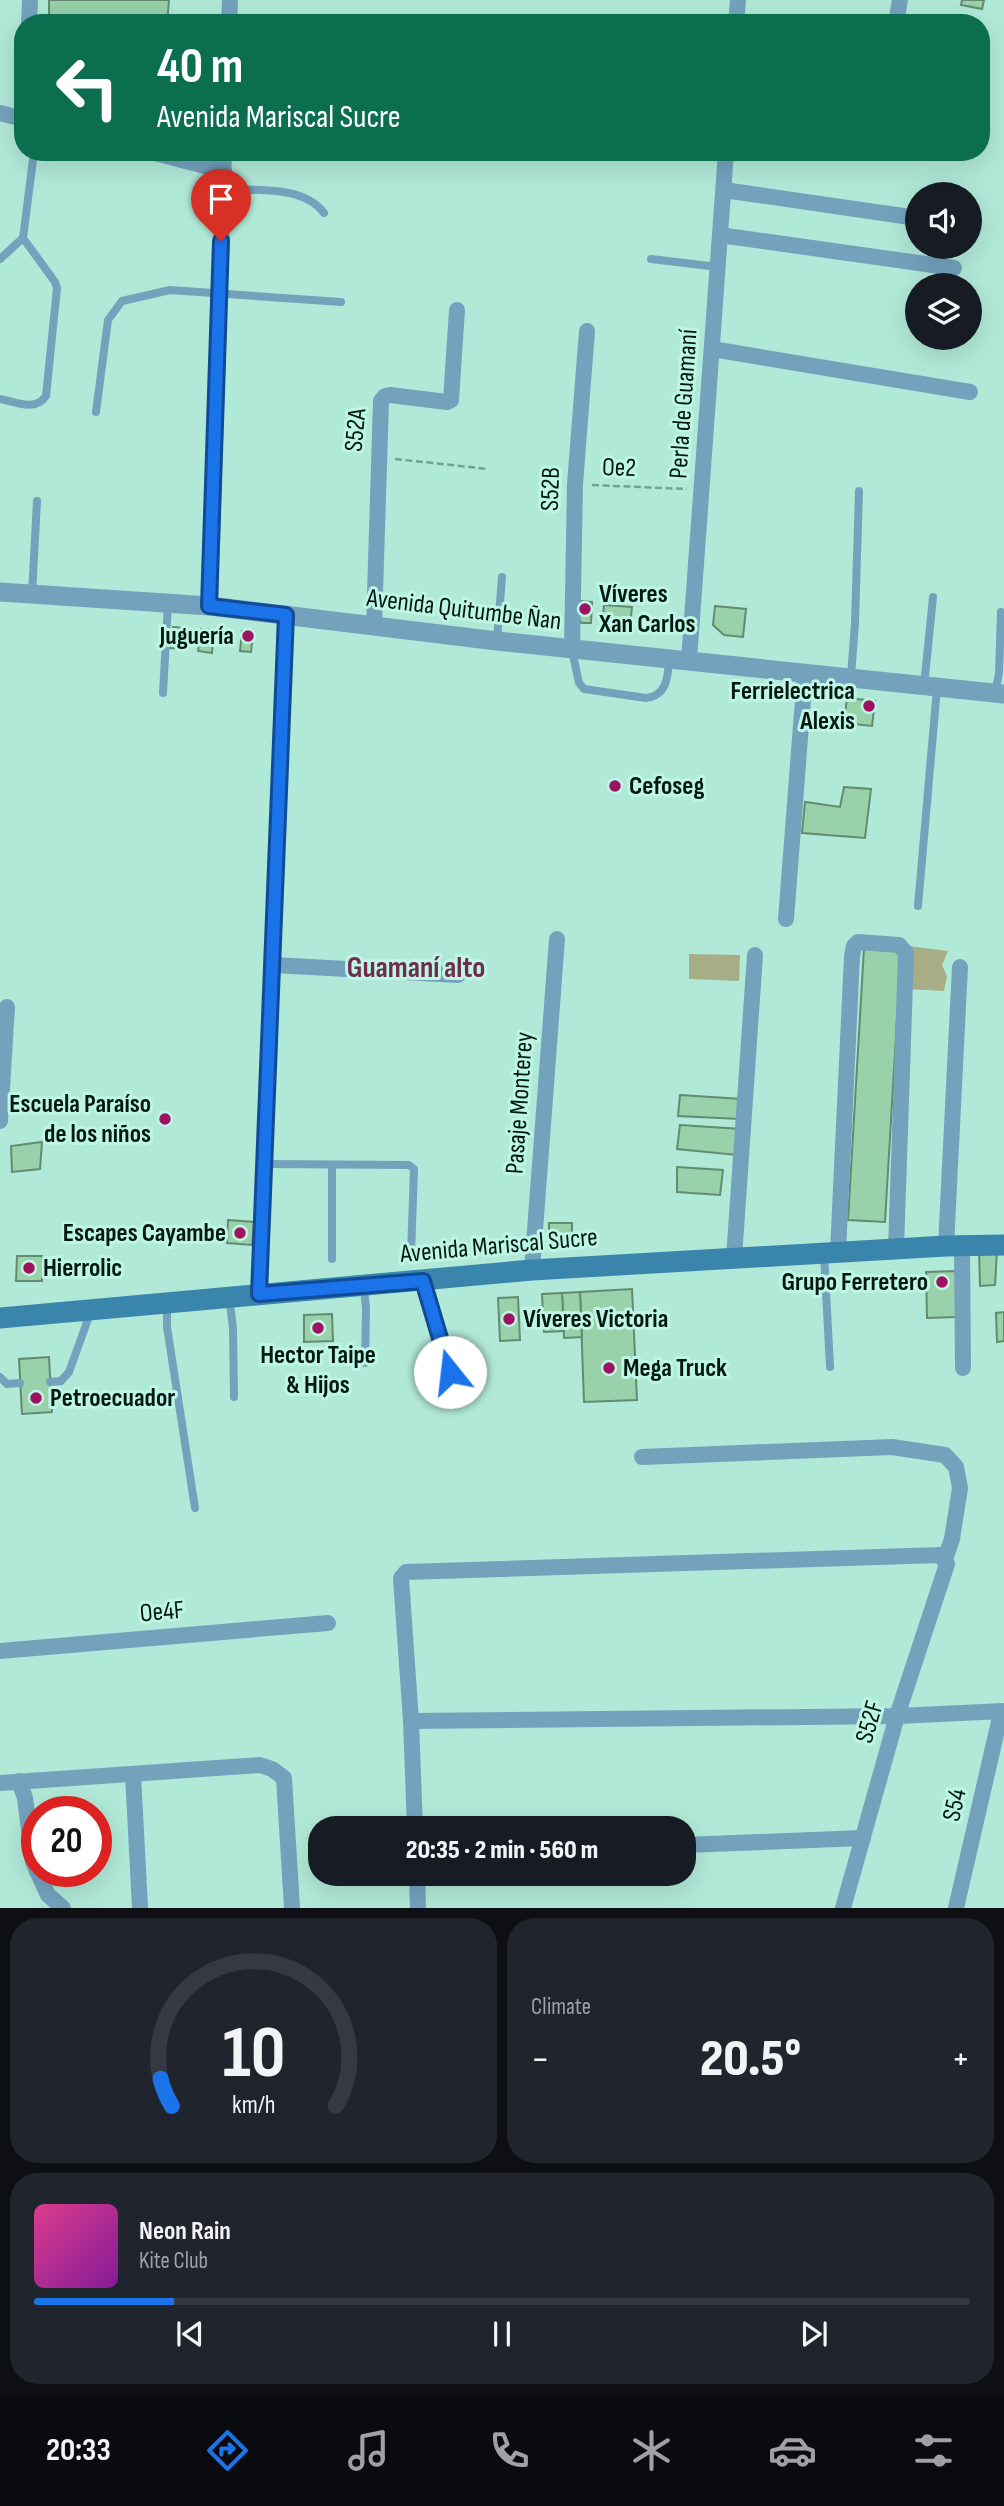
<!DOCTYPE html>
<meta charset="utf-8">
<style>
:root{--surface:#171b24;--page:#20242c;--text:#f1f3f6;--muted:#9ea1a6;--line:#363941;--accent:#1a73e8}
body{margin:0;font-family:"Sofia Sans Condensed",sans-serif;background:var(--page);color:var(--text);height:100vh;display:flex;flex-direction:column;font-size:26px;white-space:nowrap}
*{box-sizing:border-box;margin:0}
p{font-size:23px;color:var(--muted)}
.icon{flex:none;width:38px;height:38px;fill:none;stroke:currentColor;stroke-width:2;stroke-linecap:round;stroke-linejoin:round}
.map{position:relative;height:1908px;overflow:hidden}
.panel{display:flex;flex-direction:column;gap:10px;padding:10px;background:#0d0f14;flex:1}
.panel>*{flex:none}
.banner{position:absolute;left:14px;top:14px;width:976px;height:147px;border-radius:28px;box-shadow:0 7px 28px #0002;background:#0b6e4f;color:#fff;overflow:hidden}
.controls{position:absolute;left:905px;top:182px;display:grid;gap:14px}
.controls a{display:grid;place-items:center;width:77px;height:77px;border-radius:50%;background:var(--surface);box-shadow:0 7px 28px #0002;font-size:35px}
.speed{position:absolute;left:21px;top:1796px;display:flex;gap:14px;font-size:35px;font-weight:700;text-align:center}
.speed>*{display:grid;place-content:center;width:91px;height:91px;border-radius:50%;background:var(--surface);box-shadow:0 7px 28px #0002;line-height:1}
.speed .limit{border:10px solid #d22;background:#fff;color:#111}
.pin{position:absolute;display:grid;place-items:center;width:60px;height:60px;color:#fff;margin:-72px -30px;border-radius:50% 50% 50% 0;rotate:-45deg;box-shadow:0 0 7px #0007}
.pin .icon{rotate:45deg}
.me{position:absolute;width:77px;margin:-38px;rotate:344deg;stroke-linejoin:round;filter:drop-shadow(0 0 5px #0008)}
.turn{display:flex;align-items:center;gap:24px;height:147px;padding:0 28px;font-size:32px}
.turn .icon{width:91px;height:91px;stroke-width:2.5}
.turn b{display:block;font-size:49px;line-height:60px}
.big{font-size:52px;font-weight:800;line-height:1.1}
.panel .tile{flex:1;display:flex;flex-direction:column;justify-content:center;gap:10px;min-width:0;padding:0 24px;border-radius:28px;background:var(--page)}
.panel .dial{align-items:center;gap:0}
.dial svg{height:182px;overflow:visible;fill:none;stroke:var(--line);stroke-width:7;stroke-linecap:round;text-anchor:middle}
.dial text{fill:var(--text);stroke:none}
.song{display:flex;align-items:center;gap:21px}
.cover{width:84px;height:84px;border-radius:10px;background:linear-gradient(135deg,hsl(330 70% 55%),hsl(290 70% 35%))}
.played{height:7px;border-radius:4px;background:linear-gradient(90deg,var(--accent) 15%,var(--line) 15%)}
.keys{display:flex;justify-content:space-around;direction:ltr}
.heat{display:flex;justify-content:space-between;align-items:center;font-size:38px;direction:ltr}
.panel .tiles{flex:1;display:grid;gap:10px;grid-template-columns:1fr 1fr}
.tile:last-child{grid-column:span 2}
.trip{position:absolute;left:308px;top:1816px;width:388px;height:70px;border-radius:28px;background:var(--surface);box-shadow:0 7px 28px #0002;font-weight:800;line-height:70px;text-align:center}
.tab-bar{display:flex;height:112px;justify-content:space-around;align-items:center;background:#090b0e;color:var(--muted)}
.tab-bar .icon{width:49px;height:49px}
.tab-bar .active{color:var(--accent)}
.tab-bar b{font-size:32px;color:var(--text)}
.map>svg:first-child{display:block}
.green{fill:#a7ad84}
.building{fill:#98d1aa;stroke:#638b70;stroke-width:2}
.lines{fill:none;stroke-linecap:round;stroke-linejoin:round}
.path{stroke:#74a093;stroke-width:2.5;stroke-dasharray:7 3.5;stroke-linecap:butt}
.service{stroke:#74a2bd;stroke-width:8}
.minor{stroke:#74a2bd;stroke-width:16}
.tertiary{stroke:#74a2bd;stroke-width:19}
.secondary{stroke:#3985ac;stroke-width:21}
.route-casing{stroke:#114b97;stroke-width:18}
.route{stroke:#1a73e8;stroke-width:12}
.poi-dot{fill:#9e135f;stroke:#bef6e5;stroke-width:2.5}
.labels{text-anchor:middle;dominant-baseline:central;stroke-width:6;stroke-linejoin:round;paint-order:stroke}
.street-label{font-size:26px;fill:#031813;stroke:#bef6e5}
.poi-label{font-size:26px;font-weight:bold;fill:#031813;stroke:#bef6e5;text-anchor:start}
.quarter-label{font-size:30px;font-weight:bold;fill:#6f2d4b;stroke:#bef6e5}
</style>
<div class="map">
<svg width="1004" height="1908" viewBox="0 0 1004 1908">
<rect width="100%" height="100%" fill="#b1e9d8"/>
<g class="green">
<path d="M909 946 948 951 942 965 947 976 944 991 908 989Z"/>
<path d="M689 954 740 955 739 981 689 979Z"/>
</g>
<g class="building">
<path d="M49 0H169L167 23 49 21Z"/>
<path d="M962 0H984L982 9 961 5Z"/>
<path d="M579 601 592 602 591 623H581L578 616Z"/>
<path d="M604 605 632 607 630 627 602 625Z"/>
<path d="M715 606 746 609 743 637 724 635 713 625Z"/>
<path d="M173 627 183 628 181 649 170 648Z"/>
<path d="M201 629 214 630 212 653 198 651Z"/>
<path d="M242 631 253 632 251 652 240 651Z"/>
<path d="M847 698 875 701 872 726 844 723Z"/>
<path d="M844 787 871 789 865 838 802 833 805 802 840 807Z"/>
<path d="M864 948 901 951 885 1222 848 1220Z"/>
<path d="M680 1095 742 1099 739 1119 678 1116Z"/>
<path d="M680 1125 741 1129 737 1155 677 1149Z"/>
<path d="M42 1142 40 1169 12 1172 11 1146Z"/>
<path d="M677 1167 723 1170 720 1195 677 1192Z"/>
<path d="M228 1220 254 1222 252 1245 227 1243Z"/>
<rect x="549" y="1223" width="23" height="22"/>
<path d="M979 1249 997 1251 995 1285 980 1286Z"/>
<path d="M17 1256H42V1281H16Z"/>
<path d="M956 1271 957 1317 927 1318 926 1272Z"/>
<path d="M632 1289 637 1400 584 1402 580 1292Z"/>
<path d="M580 1292 582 1337 564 1338 562 1293Z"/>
<path d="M562 1293 564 1331 544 1332 542 1294Z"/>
<path d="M518 1297 520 1340 500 1341 498 1298Z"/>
<path d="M1004 1312V1341L997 1342 996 1313Z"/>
<path d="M332 1314 333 1341 304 1342V1315Z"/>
<path d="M49 1357 52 1412 22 1414 19 1359Z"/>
</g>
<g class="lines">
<g class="path">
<path d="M395 459 488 469"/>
<path d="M592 485 687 489"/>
</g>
<g class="service">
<path d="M223 189C255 191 303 185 324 213"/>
<path d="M0 259 23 238"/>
<path d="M651 259 718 267"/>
<path d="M0 399C16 402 35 412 46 396L57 288 55 282 23 238 34 152"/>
<path d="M96 412 108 320 122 301 170 290 341 302"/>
<path d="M32 595 37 501"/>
<path d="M497 641 502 577"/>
<path d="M572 650 579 683 584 689 646 698C666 696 668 678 669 661"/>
<path d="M851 676 855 623 859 491"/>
<path d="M924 686 933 597"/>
<path d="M163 693 168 604"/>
<path d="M995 693 999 673 1001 612"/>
<path d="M918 906 937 688"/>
<path d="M264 1164 409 1165 414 1169 411 1254"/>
<path d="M332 1165V1259"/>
<path d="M824 1253 830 1367"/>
<path d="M423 1281 450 1372"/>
<path d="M364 1288 366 1308 365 1363"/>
<path d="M229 1297 233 1328 234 1397"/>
<path d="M167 1304V1327L195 1508"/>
<path d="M0 1377 7 1384 20 1383"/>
<path d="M50 1382 61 1381 69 1372 91 1311"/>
</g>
<g class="minor">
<path d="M29 23 30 0"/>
<path d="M229 23 230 0"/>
<path d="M736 23 738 0"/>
<path d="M896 23 900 0"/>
<path d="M0 113 23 119"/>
<path d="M151 152 224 171"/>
<path d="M724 190 917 218"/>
<path d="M720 235 954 268"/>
<path d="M712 349 970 392"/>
<path d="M210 606 224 152"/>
<path d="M374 626 381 401 385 396 390 395 447 402 451 400 457 310"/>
<path d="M572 650 575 484 587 331"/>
<path d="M689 660 726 152"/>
<path d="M786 919 805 674"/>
<path d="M273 965 458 975"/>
<path d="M0 1121 7 1007"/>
<path d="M962 1245 963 1368"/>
<path d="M946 1246 960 967"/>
<path d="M838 1252 852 956 854 946 858 942 899 945 906 953 896 1249"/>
<path d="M734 1258 755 955"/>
<path d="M532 1270 557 939"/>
<path d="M259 1295 286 615"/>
<path d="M642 1457 892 1447 945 1455 956 1467 960 1488 952 1539 945 1559"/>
<path d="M0 1651 328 1623"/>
<path d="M411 1721 897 1716 1004 1711"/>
<path d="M133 1774 140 1908"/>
<path d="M19 1781 25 1798 33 1862 37 1871"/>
<path d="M0 1783 260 1765 272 1769 284 1778 292 1908"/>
<path d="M415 1829 411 1721 401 1578 406 1572 940 1555 947 1564 897 1716 843 1908"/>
<path d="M684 1845 863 1838"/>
<path d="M37 1871 48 1895 63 1908"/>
<path d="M417 1874 418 1908"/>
<path d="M956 1908 1001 1713"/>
</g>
<path class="tertiary" d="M0 592 210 606 497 641 1004 694"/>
<path class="secondary" d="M0 1318 532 1270 946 1246 1004 1245"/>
</g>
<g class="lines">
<defs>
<path id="route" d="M221 241 209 606 286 615 259 1294 423 1281 450 1372"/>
</defs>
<use href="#route" class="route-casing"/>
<use href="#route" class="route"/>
</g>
<g class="poi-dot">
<circle cx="585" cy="609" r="7"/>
<circle cx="248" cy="636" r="7"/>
<circle cx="869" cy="706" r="7"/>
<circle cx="615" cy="786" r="7"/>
<circle cx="165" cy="1119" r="7"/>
<circle cx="240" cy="1233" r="7"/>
<circle cx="29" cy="1268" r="7"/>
<circle cx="942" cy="1282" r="7"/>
<circle cx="509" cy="1319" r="7"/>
<circle cx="318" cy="1328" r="7"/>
<circle cx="609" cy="1368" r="7"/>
<circle cx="36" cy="1398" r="7"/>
</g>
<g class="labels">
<g class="street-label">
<text transform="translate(684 404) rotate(-86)">Perla de Guamaní</text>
<text transform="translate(356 430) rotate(-85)">S52A</text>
<text transform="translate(619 468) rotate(2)">Oe2</text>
<text transform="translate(551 489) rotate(-88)">S52B</text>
<text transform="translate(464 610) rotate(7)">Avenida Quitumbe Ñan</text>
<text transform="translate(520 1103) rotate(-86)">Pasaje Monterey</text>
<text transform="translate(499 1246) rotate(-5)">Avenida Mariscal Sucre</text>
<text transform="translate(162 1612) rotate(-5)">Oe4F</text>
<text transform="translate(870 1722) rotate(-74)">S52F</text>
<text transform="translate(955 1805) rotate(-77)">S54</text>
</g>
<g class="poi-label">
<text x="599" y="594">Víveres<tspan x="599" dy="30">Xan Carlos</tspan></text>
<text x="234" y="636" text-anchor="end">Juguería</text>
<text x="855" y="691" text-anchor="end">Ferrielectrica<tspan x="855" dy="30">Alexis</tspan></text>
<text x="629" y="786">Cefoseg</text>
<text x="151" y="1104" text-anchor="end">Escuela Paraíso<tspan x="151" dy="30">de los niños</tspan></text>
<text x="226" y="1233" text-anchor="end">Escapes Cayambe</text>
<text x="43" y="1268">Hierrolic</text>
<text x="928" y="1282" text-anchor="end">Grupo Ferretero</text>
<text x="523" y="1319">Víveres Victoria</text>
<text x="318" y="1355" text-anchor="middle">Hector Taipe<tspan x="318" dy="30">&amp; Hijos</tspan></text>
<text x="623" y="1368">Mega Truck</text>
<text x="50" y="1398">Petroecuador</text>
</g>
<g class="quarter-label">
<text x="416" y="968">Guamaní alto</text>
</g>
</g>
</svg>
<div class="controls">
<a><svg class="icon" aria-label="sound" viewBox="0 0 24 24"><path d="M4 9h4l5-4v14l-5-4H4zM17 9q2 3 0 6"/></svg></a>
<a><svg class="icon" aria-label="layers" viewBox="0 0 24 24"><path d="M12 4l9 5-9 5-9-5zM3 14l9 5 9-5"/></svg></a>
</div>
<div class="speed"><div class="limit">20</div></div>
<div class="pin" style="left:221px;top:241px;background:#d93025"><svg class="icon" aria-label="arrive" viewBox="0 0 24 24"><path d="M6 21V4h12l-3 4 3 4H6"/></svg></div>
<svg class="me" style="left:450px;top:1372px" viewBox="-20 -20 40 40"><circle r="19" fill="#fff"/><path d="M0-13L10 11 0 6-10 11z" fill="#1a73e8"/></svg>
<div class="trip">20:35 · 2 min · 560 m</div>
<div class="banner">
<div class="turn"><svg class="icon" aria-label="left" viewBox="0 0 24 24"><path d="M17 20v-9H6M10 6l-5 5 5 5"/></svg><div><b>40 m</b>Avenida Mariscal Sucre</div></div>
</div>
</div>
<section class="panel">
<div class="tiles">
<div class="tile dial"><svg viewBox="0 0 100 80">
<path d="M14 69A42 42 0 1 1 86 69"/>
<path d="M14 69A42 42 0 0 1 9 57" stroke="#1a73e8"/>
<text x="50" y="56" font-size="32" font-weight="700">10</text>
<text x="50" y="72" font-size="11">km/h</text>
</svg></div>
<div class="tile"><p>Climate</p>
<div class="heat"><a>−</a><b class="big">20.5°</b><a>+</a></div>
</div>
<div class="tile">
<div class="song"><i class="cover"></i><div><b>Neon Rain</b><p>Kite Club</p></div></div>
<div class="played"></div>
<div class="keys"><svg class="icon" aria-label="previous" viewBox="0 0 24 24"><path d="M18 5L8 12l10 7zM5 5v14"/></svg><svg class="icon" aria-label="pause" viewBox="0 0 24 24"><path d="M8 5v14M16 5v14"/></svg><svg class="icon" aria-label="next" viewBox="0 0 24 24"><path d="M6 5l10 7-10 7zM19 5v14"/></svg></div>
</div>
</div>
</section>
<nav class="tab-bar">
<b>20:33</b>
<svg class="icon active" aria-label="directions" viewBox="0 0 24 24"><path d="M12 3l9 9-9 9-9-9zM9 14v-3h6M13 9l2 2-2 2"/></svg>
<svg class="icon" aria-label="music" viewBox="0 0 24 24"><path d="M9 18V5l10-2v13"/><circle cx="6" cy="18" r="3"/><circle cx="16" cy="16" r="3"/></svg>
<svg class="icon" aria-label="phone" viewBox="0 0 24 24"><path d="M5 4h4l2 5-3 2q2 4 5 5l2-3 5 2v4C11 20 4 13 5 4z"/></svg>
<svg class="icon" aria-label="climate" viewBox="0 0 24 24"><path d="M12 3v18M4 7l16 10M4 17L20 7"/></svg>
<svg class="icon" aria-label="car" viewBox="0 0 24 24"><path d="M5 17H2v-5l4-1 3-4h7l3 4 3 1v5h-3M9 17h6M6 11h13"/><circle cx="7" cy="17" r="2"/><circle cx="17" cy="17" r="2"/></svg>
<svg class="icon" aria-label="filters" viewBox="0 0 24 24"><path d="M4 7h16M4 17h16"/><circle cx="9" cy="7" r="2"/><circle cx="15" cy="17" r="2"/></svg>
</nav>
